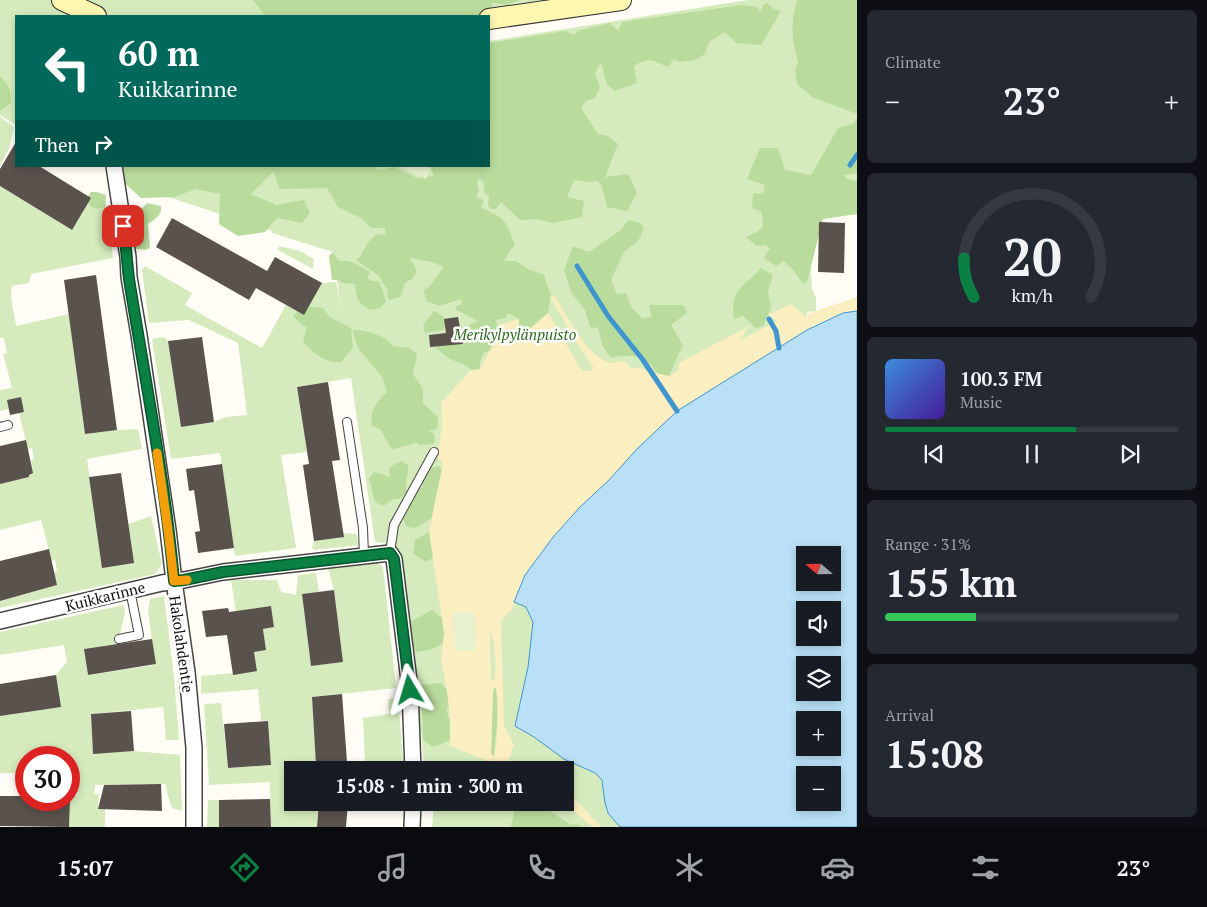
<!DOCTYPE html>
<meta charset="utf-8">
<style>
:root{--surface:#171b24;--page:#242831;--text:#f1f3f6;--muted:#9ea1a6;--line:#363941;--accent:#0b8043}
body{margin:0;font-family:"PT Serif",serif;background:var(--page);color:var(--text);height:100vh;display:flex;flex-direction:column;font-size:19px;white-space:nowrap}
*{box-sizing:border-box;margin:0}
p{font-size:16px;color:var(--muted)}
.icon{flex:none;width:28px;height:28px;fill:none;stroke:currentColor;stroke-width:2;stroke-linecap:round;stroke-linejoin:round}
.map{position:relative;flex:1;overflow:hidden}
.panel{display:flex;flex-direction:column;gap:10px;padding:10px;background:#0d0f14;width:350px}
.panel>*{flex:none}
.guide{position:absolute;left:15px;top:15px;width:475px;height:152px;border-radius:0px;box-shadow:0 2px 8px #0003;background:#00695c;color:#fff;overflow:hidden}
.needle{width:32px;rotate:290deg}
.controls{position:absolute;left:796px;top:546px;display:grid;gap:10px}
.controls a{display:grid;place-items:center;width:45px;height:45px;border-radius:0px;background:var(--surface);box-shadow:0 2px 8px #0003;font-size:25px}
.speed{position:absolute;left:15px;top:746px;display:flex;gap:10px;font-size:25px;font-weight:700;text-align:center}
.speed>*{display:grid;place-content:center;width:65px;height:65px;border-radius:50%;background:var(--surface);box-shadow:0 2px 8px #0003;line-height:1}
.speed .limit{border:8px solid #d22;background:#fff;color:#111}
.pin{position:absolute;display:grid;place-items:center;width:42px;height:42px;color:#fff;margin:-21px;border-radius:10px;box-shadow:0 2px 8px #0006}
.me{position:absolute;width:55px;margin:-28px;rotate:353deg;stroke-linejoin:round;filter:drop-shadow(0 0 4px #0008)}
.turn{display:flex;align-items:center;gap:18px;height:105px;padding:0 20px;font-size:22px}
.turn .icon{width:65px;height:65px;stroke-width:2.5}
.turn b{display:block;font-size:35px;line-height:42px}
.then{display:flex;align-items:center;height:48px;padding:0 20px;background:#0003;gap:10px;font-size:19px}
.big{font-size:38px;font-weight:800;line-height:1.1}
.panel .card{flex:1;display:flex;flex-direction:column;justify-content:center;gap:8px;min-width:0;padding:0 18px;border-radius:8px;background:var(--page)}
.panel .dial{align-items:center;gap:0}
.dial svg{height:130px;overflow:visible;fill:none;stroke:var(--line);stroke-width:7;stroke-linecap:round;text-anchor:middle}
.dial text{fill:var(--text);stroke:none}
.song{display:flex;align-items:center;gap:15px}
.cover{width:60px;height:60px;border-radius:8px;background:linear-gradient(135deg,hsl(210 70% 55%),hsl(260 70% 35%))}
.played{height:5px;border-radius:2px;background:linear-gradient(90deg,var(--accent) 65%,var(--line) 65%)}
.keys{display:flex;justify-content:space-around;direction:ltr}
.heat{display:flex;justify-content:space-between;align-items:center;font-size:28px;direction:ltr}
.charge{height:8px;border-radius:4px;background:linear-gradient(90deg,#34c759 31%,var(--line) 0)}
.trip{position:absolute;left:284px;top:761px;width:290px;height:50px;border-radius:0px;background:var(--surface);box-shadow:0 2px 8px #0003;font-weight:800;line-height:50px;text-align:center}
.tabs{display:flex;height:80px;justify-content:space-around;align-items:center;background:#090b0e;color:var(--muted)}
.tabs .icon{width:35px;height:35px}
.tabs .current{color:var(--accent)}
.tabs b{font-size:22px;color:var(--text)}
main{display:flex;flex:1;min-height:0}
.map>svg:first-child{display:block}
.green{fill:#d5ebbd}
.forest{fill:#b9dc9c}
.sand{fill:#fbeec1;fill-rule:evenodd}
.pitch{fill:#e6f2cf}
.water{fill:#b9e0f7;stroke:#3f96cf;fill-rule:evenodd}
.lines{fill:none;stroke-linecap:round;stroke-linejoin:round}
.stream{stroke:#3f96cf;stroke-width:5}
.building{fill:#5a524d}
.lane-casing{stroke:#444;stroke-width:10}
.street-casing{stroke:#444;stroke-width:18}
.secondary-casing{stroke:#333;stroke-width:22}
.lane{stroke:#fff;stroke-width:8}
.street{stroke:#fff;stroke-width:15}
.secondary{stroke:#fff6b0;stroke-width:20}
.route-casing{stroke:#07532c;stroke-width:12}
.route{stroke:#0b8043;stroke-width:9}
.slow{stroke:#f59e0b;stroke-width:9}
.labels{text-anchor:middle;dominant-baseline:central;stroke-width:5;stroke-linejoin:round;paint-order:stroke}
.park-label{font-size:15px;font-style:italic;fill:#2f6b1f;stroke:#fff}
.street-label{font-size:15px;fill:#111;stroke:#fff}
</style>
<main>
<div class="map">
<svg width="857" height="827" viewBox="0 0 857 827">
<rect width="100%" height="100%" fill="#fffdf5"/>
<g class="green">
<path d="M0 0H611L489 16H16V125L0 115Z"/>
<path d="M748 0H857V206L808 220 812 288 816 298V311L807 312V330L677 411 515 602 526 607 533 621 528 667 515 726 534 737 564 759 594 773 602 780 605 803 608 813 620 827H432L434 803 565 802V770H424L422 741 402 563C398 548 390 543 375 542L351 378 297 387 307 452 281 455 296 548 235 556 220 453 171 459 152 339 164 337 168 341 181 427 214 422 226 417 247 415 238 343 189 320 149 323 142 270 145 266 192 293 185 305 262 348 286 305 304 315 322 283 336 282 341 309 333 252 272 233V231L126 183 133 166H489V41Z"/>
<path d="M0 117 14 127 9 148 0 166Z"/>
<path d="M0 186 71 230 91 198H105L113 258 31 274 29 283 12 286 11 297 16 326 69 314 85 434 117 430 138 429 142 449 87 459 102 567 128 524 151 516 162 564 155 574 0 608V601L57 585 54 572 57 571 55 560 52 561 41 520 0 530V484L20 477 21 479 29 477V475L33 473 31 460 34 459 32 448 28 449 19 413 24 412 21 397 9 409 0 411V390L12 388 3 354 7 353 4 338H0Z"/>
<path d="M279 246 300 251 314 259 313 269 278 250Z"/>
<path d="M343 533 356 534 360 545 315 550 312 548 314 541 343 537Z"/>
<path d="M376 562 383 567 396 688 312 697 316 764 365 761 363 718 389 714 388 699 398 698 404 770H292V802L319 803 317 827H271L270 782 209 785 204 704 221 703 228 768 271 765 268 721H261L258 689 201 694V676L257 671 254 652 266 650 263 629 274 627 271 606 248 610 239 630 231 580H277L281 592 296 595 298 575 316 573 319 592 302 594 311 666 343 662 334 590 328 568Z"/>
<path d="M164 596 174 677 179 740H166L163 707 91 714 93 753 134 751 180 755 182 811 172 808 167 793 166 784 95 785 94 794H99L98 808 105 809V827H69L70 796H77V773H69V758H26V765H21V773H0V716L60 707 56 675 67 662 64 645 0 655V632L124 605 125 612 119 639 120 644 84 649 88 675 155 665 148 610 150 599Z"/>
<path d="M208 800H219V827H207Z"/>
<rect x="365" y="803" width="38" height="8"/>
</g>
<g class="forest">
<path d="M253 0H520L508 5 492 3 491 13 472 16H267L263 13Z"/>
<path d="M797 0H857V114L812 97 797 84 795 69 798 63C792 37 790 26 797 0Z"/>
<path d="M767 3 774 9 781 11 761 45 736 43 725 32 709 42 705 54 695 60 679 62 674 59 668 67C653 60 648 57 634 66L637 83 615 91 607 84 601 63 595 73 600 88 595 98 586 101 581 108 598 134 608 136 618 144 605 177 628 174 637 193 627 211 607 207 602 187 598 181 587 182 574 180 567 197 584 201 582 217 553 223 536 219 520 220 501 202 496 209H490L488 204 489 196 484 193V183L479 178 477 184 479 190 476 197 483 200V204L481 208C505 217 507 222 515 246L511 249 504 261H516L528 269 544 275 551 295 548 313 523 335 519 334V319L508 313 506 318 496 320 498 335 494 350 484 352 480 362V369L471 370C466 364 464 365 457 362 447 358 437 350 431 341L462 340 470 336 465 327 478 321 455 309 458 305H462L461 299 439 306 426 301 424 290 429 287 444 267 432 262 410 258 417 271 412 279 405 283 400 297 389 300 387 293 388 289 385 287 379 276 356 260 360 257 368 242 377 234 385 235V228H371L361 218 338 207 327 188 280 189 273 172 251 194 276 205 304 200 310 213 302 223 277 218 265 232 238 236 219 224 220 194 196 189 174 197 141 198 120 179V170L122 166H374L378 170 395 167 417 178 434 176 430 166H489V43L565 31 574 35 580 30 610 23 618 31 622 22 742 5 758 7 760 12 763 5Z"/>
<path d="M0 76C9 85 11 90 11 103L0 111Z"/>
<path d="M857 119V173L844 175 847 179 857 181V214L823 219 807 282 803 284 794 271 784 261 776 266 764 258 770 248 765 245 757 246 746 237 757 232 763 227 762 212 752 208 753 193 763 194 765 185 747 179 760 148H778L785 170 811 175 838 128 853 124Z"/>
<path d="M91 192H96L106 195 105 207C95 210 90 208 86 199Z"/>
<path d="M147 203 161 206C162 216 156 218 148 224L150 248 145 250 132 248 127 220 133 218Z"/>
<path d="M628 220 641 223 644 229 638 241 624 252 611 280 617 294 626 293 631 307 642 318 652 317 649 305H683L687 313 671 325 683 345 668 378H659C650 355 632 353 611 358L602 345 598 328 590 327 585 310 571 292 564 270 573 246 589 252 621 230Z"/>
<path d="M333 252 339 261C352 259 360 266 370 272L367 278 372 281H379L386 301C382 308 378 309 370 310 356 301 357 299 355 284L342 283 338 280H332L329 256Z"/>
<path d="M761 268 773 275 768 292 771 308 763 326 756 328 743 316 734 319C729 290 744 287 761 268Z"/>
<path d="M304 306 323 308 330 317 351 328 353 348 341 362C326 364 312 352 303 342L307 327 303 326 293 316Z"/>
<path d="M433 311 439 313 448 322 443 330 425 333C419 323 431 319 433 311Z"/>
<path d="M354 330C367 330 386 336 393 346L409 348 417 354 413 374 423 389V403L438 417 437 429 429 431 434 434 435 441 433 444 420 445 416 442C408 446 400 446 392 450L380 429 372 426C369 411 377 402 387 392L382 377 358 348 353 332Z"/>
<path d="M401 461 408 465C409 477 404 480 407 493L399 499C392 498 389 501 384 506L375 502C372 494 372 486 369 478L374 472 390 477 389 469 393 465Z"/>
<path d="M439 466 446 474 432 518 416 528 407 527 399 511 398 505 411 491 423 487 421 475 430 468Z"/>
<path d="M429 532 440 554 426 562 413 553 415 540Z"/>
<path d="M432 610 449 624 448 641 430 650 416 652C409 642 410 635 410 622Z"/>
<path d="M441 683 456 700 447 708 448 718 460 722 461 736C449 739 443 744 432 747L423 739 421 685Z"/>
<path d="M494 687 496 688C499 711 496 734 494 757L491 754 493 691Z"/>
<path d="M516 802 538 803 571 825 577 824 581 827H511Z"/>
</g>
<g class="sand">
<path d="M554 295C567 315 585 354 608 362 613 363 619 362 624 361L632 369 640 367 650 372 670 376 678 370 679 363 749 326 740 340 777 321 769 316 770 314 791 304 806 317 807 314 857 297V311L843 313 807 330 677 411 636 450 525 575 512 609 501 622 504 725 514 745 507 765H498L494 758 492 763 450 746V716L446 684 441 660 444 633 429 531 443 463 438 458 442 425 441 403 471 370 480 369 498 335 499 325 519 319V334L523 335 548 313 582 371H591L594 368 582 351 550 297ZM490 629C494 639 498 673 493 681L491 680ZM495 687 496 688C499 710 498 735 494 756L491 754C492 732 492 712 493 691Z"/>
<path d="M565 788 601 827H593L564 803Z"/>
</g>
<g class="pitch">
<path d="M398 166H431L426 179Z"/>
<path d="M474 612 476 650 455 651 453 613Z"/>
</g>
<path class="water" d="M857 311V827H620L608 813 605 803 602 780 595 773 564 759 534 737 515 726 528 667 533 622 526 607 514 602 525 575 554 536 580 507 609 480 636 450 677 411 807 330 843 313ZM805 555H832V582H805ZM805 610H832V638H805ZM805 665H832V692H805ZM805 720H832V748H805ZM805 775H832V802H805Z"/>
<g class="lines">
<g class="stream">
<path d="M850 165 857 155"/>
<path d="M577 266 608 316 643 360 677 411"/>
<path d="M769 319 776 331 779 348"/>
</g>
</g>
<g class="building">
<path d="M16 142V166H39L91 198 72 230 0 186V169Z"/>
<path d="M172 218 267 271 275 257 322 283 304 315 256 288 249 300 156 247Z"/>
<path d="M819 222 845 223 844 273 818 272Z"/>
<path d="M96 275 117 430 85 434 64 280Z"/>
<path d="M458 317 463 344 430 347 429 335 446 333 444 319Z"/>
<path d="M202 337 214 422 181 427 168 341Z"/>
<path d="M328 382 340 460 332 461 344 537 314 541 303 465 309 464 297 387Z"/>
<path d="M21 397 24 412 10 415 7 400Z"/>
<path d="M26 440 33 473 29 475V477L0 484V446Z"/>
<path d="M222 464 234 548 198 553 195 532 200 531 194 490 189 491 186 469Z"/>
<path d="M121 473 134 563 102 568 89 477Z"/>
<path d="M49 549 57 585 0 601V561Z"/>
<path d="M334 590 343 662 311 666 302 594Z"/>
<path d="M271 606 274 627 263 629 266 650 254 652 257 671 233 675 227 635 206 637 202 611 228 608 229 612Z"/>
<path d="M152 639 156 664 88 675 84 649Z"/>
<path d="M56 675 61 707 0 716V684Z"/>
<path d="M342 694 347 762 316 765 312 697Z"/>
<path d="M131 711 134 751 93 754 91 714Z"/>
<path d="M268 721 271 765 228 768 224 724Z"/>
<path d="M161 784 162 811 98 809 104 785Z"/>
<path d="M0 796H26V800H70L69 827 0 826Z"/>
<path d="M270 799 271 827H219V800Z"/>
<path d="M319 802H348L346 827H317Z"/>
</g>
<g class="lines">
<defs>
<g id="lane">
<path d="M347 422 363 528 364 556"/>
<path d="M0 427 8 425"/>
<path d="M390 553 394 525 434 452"/>
<path d="M119 639 139 635 130 590"/>
</g>
<g id="street">
<path d="M114 166 128 257 129 277 139 335 168 530 174 581 187 672 194 748V827"/>
<path d="M0 621 162 583 184 580 223 572 390 553 394 559 410 689 413 770"/>
<path d="M412 827 413 802"/>
</g>
<g id="secondary">
<path d="M62 0 96 16"/>
<path d="M489 19 621 0"/>
</g>
</defs>
<use href="#lane" class="lane-casing"/>
<use href="#street" class="street-casing"/>
<use href="#secondary" class="secondary-casing"/>
<use href="#lane" class="lane"/>
<use href="#street" class="street"/>
<use href="#secondary" class="secondary"/>
</g>
<g class="lines">
<defs>
<path id="route" d="M123 226C126 244 127 262 129 279 145 379 165 480 174 581L184 580 223 572 390 553 394 559 410 690"/>
</defs>
<use href="#route" class="route-casing"/>
<use href="#route" class="route"/>
<path class="slow" d="M157 453 168 530 174 581 187 580"/>
</g>
<g class="labels">
<g class="park-label">
<text x="515" y="334">Merikylpylänpuisto</text>
</g>
<g class="street-label">
<text transform="translate(105 596) rotate(-14)">Kuikkarinne</text>
<text transform="translate(182 644) rotate(82)">Hakolahdentie</text>
</g>
</g>
</svg>
<div class="controls">
<a><svg class="needle" viewBox="-14 -14 28 28"><path d="M0-13l5 13h-10z" fill="#e53935"/><path d="M0 13l5-13h-10z" fill="#9ea1a6"/></svg></a>
<a><svg class="icon" aria-label="sound" viewBox="0 0 24 24"><path d="M4 9h4l5-4v14l-5-4H4zM17 9q2 3 0 6"/></svg></a>
<a><svg class="icon" aria-label="layers" viewBox="0 0 24 24"><path d="M12 4l9 5-9 5-9-5zM3 14l9 5 9-5"/></svg></a>
<a>+</a>
<a>−</a>
</div>
<div class="speed"><div class="limit">30</div></div>
<div class="pin" style="left:123px;top:226px;background:#d93025"><svg class="icon" aria-label="arrive" viewBox="0 0 24 24"><path d="M6 21V4h12l-3 4 3 4H6"/></svg></div>
<svg class="me" style="left:410px;top:690px" viewBox="-20 -20 40 40"><path d="M0-17L14 15 0 8-14 15z" fill="#0b8043" stroke="#fff" stroke-width="4"/></svg>
<div class="trip">15:08 · 1 min · 300 m</div>
<div class="guide">
<div class="turn"><svg class="icon" aria-label="left" viewBox="0 0 24 24"><path d="M17 20v-9H6M10 6l-5 5 5 5"/></svg><div><b>60 m</b>Kuikkarinne</div></div>
<div class="then">Then<svg class="icon" aria-label="right" viewBox="0 0 24 24"><path d="M7 20v-9h11M14 6l5 5-5 5"/></svg></div>
</div>
</div>
<section class="panel">
<div class="card"><p>Climate</p>
<div class="heat"><a>−</a><b class="big">23°</b><a>+</a></div>
</div>
<div class="card dial"><svg viewBox="0 0 100 80">
<path d="M14 69A42 42 0 1 1 86 69"/>
<path d="M14 69A42 42 0 0 1 8 45" stroke="#0b8043"/>
<text x="50" y="56" font-size="32" font-weight="700">20</text>
<text x="50" y="72" font-size="11">km/h</text>
</svg></div>
<div class="card">
<div class="song"><i class="cover"></i><div><b>100.3 FM</b><p>Music</p></div></div>
<div class="played"></div>
<div class="keys"><svg class="icon" aria-label="previous" viewBox="0 0 24 24"><path d="M18 5L8 12l10 7zM5 5v14"/></svg><svg class="icon" aria-label="pause" viewBox="0 0 24 24"><path d="M8 5v14M16 5v14"/></svg><svg class="icon" aria-label="next" viewBox="0 0 24 24"><path d="M6 5l10 7-10 7zM19 5v14"/></svg></div>
</div>
<div class="card"><p>Range · 31%</p><b class="big">155 km</b><div class="charge"></div></div>
<div class="card"><p>Arrival</p><b class="big">15:08</b></div>
</section>
</main>
<nav class="tabs">
<b>15:07</b>
<svg class="icon current" aria-label="directions" viewBox="0 0 24 24"><path d="M12 3l9 9-9 9-9-9zM9 14v-3h6M13 9l2 2-2 2"/></svg>
<svg class="icon" aria-label="music" viewBox="0 0 24 24"><path d="M9 18V5l10-2v13"/><circle cx="6" cy="18" r="3"/><circle cx="16" cy="16" r="3"/></svg>
<svg class="icon" aria-label="phone" viewBox="0 0 24 24"><path d="M5 4h4l2 5-3 2q2 4 5 5l2-3 5 2v4C11 20 4 13 5 4z"/></svg>
<svg class="icon" aria-label="climate" viewBox="0 0 24 24"><path d="M12 3v18M4 7l16 10M4 17L20 7"/></svg>
<svg class="icon" aria-label="car" viewBox="0 0 24 24"><path d="M5 17H2v-5l4-1 3-4h7l3 4 3 1v5h-3M9 17h6M6 11h13"/><circle cx="7" cy="17" r="2"/><circle cx="17" cy="17" r="2"/></svg>
<svg class="icon" aria-label="filters" viewBox="0 0 24 24"><path d="M4 7h16M4 17h16"/><circle cx="9" cy="7" r="2"/><circle cx="15" cy="17" r="2"/></svg>
<b>23°</b>
</nav>
